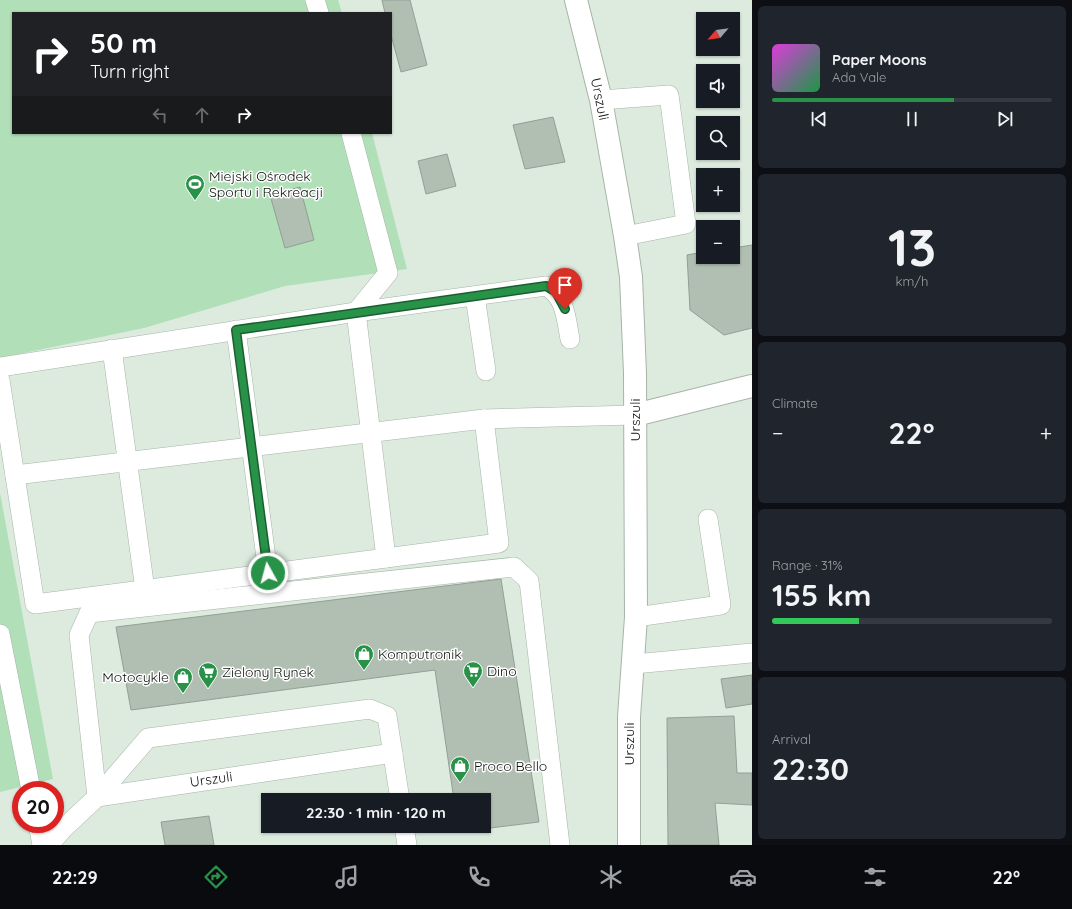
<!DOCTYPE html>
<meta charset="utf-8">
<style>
:root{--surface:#171b24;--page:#20242c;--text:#f1f3f6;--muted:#9ea1a6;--line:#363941;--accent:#289249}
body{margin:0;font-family:Quicksand,sans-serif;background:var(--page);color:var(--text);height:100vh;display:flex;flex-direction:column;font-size:15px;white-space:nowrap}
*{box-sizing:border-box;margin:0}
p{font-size:13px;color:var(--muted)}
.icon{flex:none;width:22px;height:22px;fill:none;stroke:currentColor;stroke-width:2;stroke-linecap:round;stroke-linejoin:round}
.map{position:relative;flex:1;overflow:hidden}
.details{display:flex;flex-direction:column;gap:6px;padding:6px;background:#0d0f14;width:320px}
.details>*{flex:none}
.hud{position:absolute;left:12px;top:12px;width:380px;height:122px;border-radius:0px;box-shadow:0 1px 3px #0004;background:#202124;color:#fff;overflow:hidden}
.needle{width:26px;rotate:242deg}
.buttons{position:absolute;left:696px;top:12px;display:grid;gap:8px}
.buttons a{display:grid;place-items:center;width:44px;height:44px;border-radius:0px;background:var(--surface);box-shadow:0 1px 3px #0004;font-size:20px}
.speed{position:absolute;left:12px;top:781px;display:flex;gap:8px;font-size:20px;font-weight:700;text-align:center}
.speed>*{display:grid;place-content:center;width:52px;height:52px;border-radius:50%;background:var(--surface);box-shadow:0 1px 3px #0004;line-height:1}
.speed .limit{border:6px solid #d22;background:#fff;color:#111}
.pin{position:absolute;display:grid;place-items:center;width:34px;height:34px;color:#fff;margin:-41px -17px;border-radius:50% 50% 50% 0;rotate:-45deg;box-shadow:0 0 4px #0007}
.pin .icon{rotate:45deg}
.me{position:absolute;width:44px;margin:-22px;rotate:353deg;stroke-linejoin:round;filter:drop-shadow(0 0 3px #0008)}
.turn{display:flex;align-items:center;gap:14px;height:84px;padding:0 12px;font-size:18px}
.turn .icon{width:52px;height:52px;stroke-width:2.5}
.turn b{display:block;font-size:28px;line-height:34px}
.lanes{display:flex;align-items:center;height:38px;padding:0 12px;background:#0003;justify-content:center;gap:20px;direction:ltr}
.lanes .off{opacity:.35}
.big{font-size:30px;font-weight:700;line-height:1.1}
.details .widget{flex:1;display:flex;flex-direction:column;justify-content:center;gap:6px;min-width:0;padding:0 14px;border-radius:6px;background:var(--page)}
.details .dial{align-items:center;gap:0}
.dial b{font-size:52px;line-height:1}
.song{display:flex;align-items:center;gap:12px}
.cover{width:48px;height:48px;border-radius:6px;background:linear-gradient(135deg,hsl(300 70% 55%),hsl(140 70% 35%))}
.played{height:4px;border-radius:2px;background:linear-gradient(90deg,var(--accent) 65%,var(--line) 65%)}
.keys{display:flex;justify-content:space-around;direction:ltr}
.heat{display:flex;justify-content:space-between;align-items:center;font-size:22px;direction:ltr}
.charge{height:6px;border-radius:3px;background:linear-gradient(90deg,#34c759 31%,var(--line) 0)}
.trip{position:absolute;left:261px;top:793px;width:230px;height:40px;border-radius:0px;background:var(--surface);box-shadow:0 1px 3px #0004;font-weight:700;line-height:40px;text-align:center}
.tabs{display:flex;height:64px;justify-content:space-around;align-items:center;background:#090b0e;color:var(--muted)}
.tabs .icon{width:28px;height:28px}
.tabs .on{color:var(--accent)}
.tabs b{font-size:18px;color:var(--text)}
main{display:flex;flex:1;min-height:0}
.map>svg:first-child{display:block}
.green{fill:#b0dfb8}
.building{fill:#b1bfb3;stroke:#929f94}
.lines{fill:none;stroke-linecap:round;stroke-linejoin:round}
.lane-casing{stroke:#a6b4a8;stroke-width:20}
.street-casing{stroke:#a6b4a8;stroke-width:24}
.lane{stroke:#fff;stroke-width:19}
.street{stroke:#fff;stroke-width:22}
.route-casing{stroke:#1a5f2f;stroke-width:10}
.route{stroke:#289249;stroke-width:7}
.labels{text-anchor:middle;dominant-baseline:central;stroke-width:3;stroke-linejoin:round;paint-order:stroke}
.street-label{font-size:14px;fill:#0d120e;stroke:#fff}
.poi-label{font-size:14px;fill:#0d120e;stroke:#fff;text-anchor:start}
</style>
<main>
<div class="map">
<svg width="752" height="845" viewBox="0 0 752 845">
<rect width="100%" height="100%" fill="#ddebdf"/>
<g class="green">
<path d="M0 0H338L342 13H13V133H372L407 269 285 286 144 328 0 358Z"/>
<path d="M0 493 53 779 0 792Z"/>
</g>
<g class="building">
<path d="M382 0H410L427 65 401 72 391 35V13H385Z"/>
<path d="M553 117 565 162 525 169 513 125Z"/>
<path d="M447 154 456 186 426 194 418 161Z"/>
<path d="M300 187 314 240 285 248 270 195Z"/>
<path d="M752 245V328L724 335 690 310 687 255 703 252V257H733V248Z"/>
<path d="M501 579 539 822 458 832 457 826H484V800H454L435 670 131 710 116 627Z"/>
<path d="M752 675V704L726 708 721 679Z"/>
<path d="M734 716 737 773H752V805L715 803 719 845H668L667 718Z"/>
<path d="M209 816 214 845H165L161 822Z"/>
</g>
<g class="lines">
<defs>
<g id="lane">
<path d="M315 0 319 13"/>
<path d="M601 100 669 95 686 224 625 236"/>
<path d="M475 296 486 371"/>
<path d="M236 330 268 573"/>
<path d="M112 349 145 590"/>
<path d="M0 367 356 312 546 286C566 297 566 319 570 339"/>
<path d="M0 380 35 604 386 558 356 312 388 273 351 133"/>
<path d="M15 475 484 419 635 415"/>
<path d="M386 558 499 543 484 419"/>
<path d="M636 617 721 605 708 519"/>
<path d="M0 634 31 790"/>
<path d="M634 664 752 653"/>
<path d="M97 797 79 635 89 613 514 567 529 581 560 845"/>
<path d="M97 797 148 738 370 709 387 716 400 800"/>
<path d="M38 824 42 845"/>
<path d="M404 826 407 845"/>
<path d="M49 845 64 828 97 797 393 753"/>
</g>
<g id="street">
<path d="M576 0 601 100 625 236 631 277 635 373 636 617 629 717V845"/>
<path d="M635 415 752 386"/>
</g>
</defs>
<use href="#lane" class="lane-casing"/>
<use href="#street" class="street-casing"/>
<use href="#lane" class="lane"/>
<use href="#street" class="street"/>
</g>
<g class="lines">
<defs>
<path id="route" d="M268 573 236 330 546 286 556 292 565 309"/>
</defs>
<use href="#route" class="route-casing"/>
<use href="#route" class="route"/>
</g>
<defs>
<symbol id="stadium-pin" viewBox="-11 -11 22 30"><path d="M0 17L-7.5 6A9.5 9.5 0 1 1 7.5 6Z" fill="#289249" stroke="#fff"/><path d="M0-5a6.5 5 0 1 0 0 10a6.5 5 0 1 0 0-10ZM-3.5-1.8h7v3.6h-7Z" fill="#fff"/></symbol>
<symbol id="shop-pin" viewBox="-11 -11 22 30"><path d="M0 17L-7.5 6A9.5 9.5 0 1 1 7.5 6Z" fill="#289249" stroke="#fff"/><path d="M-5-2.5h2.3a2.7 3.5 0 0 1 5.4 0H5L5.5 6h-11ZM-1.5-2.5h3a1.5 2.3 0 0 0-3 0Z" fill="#fff"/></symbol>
<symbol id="supermarket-pin" viewBox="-11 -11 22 30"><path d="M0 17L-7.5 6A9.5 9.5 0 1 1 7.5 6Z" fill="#289249" stroke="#fff"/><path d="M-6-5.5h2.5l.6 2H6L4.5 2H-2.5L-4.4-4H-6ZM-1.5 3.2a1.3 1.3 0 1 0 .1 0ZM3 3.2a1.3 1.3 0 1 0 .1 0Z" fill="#fff"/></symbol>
</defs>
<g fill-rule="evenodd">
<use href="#stadium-pin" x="184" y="173" width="22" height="30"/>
<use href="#shop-pin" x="353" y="643" width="22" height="30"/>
<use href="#supermarket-pin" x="462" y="660" width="22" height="30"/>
<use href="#supermarket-pin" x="197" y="661" width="22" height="30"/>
<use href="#shop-pin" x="172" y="666" width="22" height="30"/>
<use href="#shop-pin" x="449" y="755" width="22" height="30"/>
</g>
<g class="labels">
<g class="street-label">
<text transform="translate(600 99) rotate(78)">Urszuli</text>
<text transform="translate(635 420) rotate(-90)">Urszuli</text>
<text transform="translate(629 744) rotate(-90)">Urszuli</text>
<text transform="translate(211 779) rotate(-8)">Urszuli</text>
</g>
<g class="poi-label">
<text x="209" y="176">Miejski Ośrodek<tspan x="209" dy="16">Sportu i Rekreacji</tspan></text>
<text x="378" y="654">Komputronik</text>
<text x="487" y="671">Dino</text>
<text x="222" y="672">Zielony Rynek</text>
<text x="169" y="677" text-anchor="end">Motocykle</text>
<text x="474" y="766">Proco Bello</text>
</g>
</g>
</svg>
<div class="buttons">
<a><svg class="needle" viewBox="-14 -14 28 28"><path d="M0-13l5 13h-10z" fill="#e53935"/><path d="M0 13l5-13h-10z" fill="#9ea1a6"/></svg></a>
<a><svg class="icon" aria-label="sound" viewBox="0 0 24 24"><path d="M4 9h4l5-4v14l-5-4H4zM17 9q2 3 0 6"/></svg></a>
<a><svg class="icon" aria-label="search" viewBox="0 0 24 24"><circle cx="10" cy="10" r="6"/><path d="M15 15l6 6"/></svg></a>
<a>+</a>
<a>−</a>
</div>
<div class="speed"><div class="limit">20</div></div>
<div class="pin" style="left:565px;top:309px;background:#d93025"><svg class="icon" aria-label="arrive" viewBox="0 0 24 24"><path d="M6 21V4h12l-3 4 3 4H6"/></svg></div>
<svg class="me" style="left:268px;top:573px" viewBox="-20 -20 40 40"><circle r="17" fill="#289249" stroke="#fff" stroke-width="3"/><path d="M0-11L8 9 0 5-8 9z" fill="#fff"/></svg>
<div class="trip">22:30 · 1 min · 120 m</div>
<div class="hud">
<div class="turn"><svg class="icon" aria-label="right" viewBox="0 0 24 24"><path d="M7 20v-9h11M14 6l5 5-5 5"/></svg><div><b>50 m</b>Turn right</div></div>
<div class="lanes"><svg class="icon off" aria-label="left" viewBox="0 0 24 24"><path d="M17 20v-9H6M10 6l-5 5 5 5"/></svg><svg class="icon off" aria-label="ahead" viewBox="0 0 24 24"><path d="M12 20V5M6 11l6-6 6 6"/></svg><svg class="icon" aria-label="right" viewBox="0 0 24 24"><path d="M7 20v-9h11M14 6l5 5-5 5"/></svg></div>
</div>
</div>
<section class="details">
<div class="widget">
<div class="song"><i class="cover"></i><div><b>Paper Moons</b><p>Ada Vale</p></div></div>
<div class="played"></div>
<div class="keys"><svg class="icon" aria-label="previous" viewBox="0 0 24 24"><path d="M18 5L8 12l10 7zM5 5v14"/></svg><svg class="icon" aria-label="pause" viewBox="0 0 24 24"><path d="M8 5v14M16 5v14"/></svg><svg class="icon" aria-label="next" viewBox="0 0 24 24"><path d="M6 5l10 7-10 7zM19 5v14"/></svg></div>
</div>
<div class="widget dial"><b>13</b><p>km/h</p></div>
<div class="widget"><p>Climate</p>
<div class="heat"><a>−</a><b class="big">22°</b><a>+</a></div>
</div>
<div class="widget"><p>Range · 31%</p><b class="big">155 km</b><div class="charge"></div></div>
<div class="widget"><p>Arrival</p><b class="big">22:30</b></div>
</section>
</main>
<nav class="tabs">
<b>22:29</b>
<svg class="icon on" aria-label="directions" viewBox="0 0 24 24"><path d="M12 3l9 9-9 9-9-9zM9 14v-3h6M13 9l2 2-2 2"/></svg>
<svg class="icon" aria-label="music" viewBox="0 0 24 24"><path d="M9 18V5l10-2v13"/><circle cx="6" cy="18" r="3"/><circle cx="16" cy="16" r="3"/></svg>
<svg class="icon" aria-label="phone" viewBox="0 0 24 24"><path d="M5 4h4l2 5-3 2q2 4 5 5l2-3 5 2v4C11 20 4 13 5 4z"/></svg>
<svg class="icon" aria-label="climate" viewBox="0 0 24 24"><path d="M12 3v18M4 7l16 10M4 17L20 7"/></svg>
<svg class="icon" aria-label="car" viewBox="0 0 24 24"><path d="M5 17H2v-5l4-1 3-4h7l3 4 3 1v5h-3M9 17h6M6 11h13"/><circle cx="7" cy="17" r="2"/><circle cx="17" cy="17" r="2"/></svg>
<svg class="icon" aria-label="filters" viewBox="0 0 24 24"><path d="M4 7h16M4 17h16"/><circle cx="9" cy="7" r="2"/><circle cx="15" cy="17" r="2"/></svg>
<b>22°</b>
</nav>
